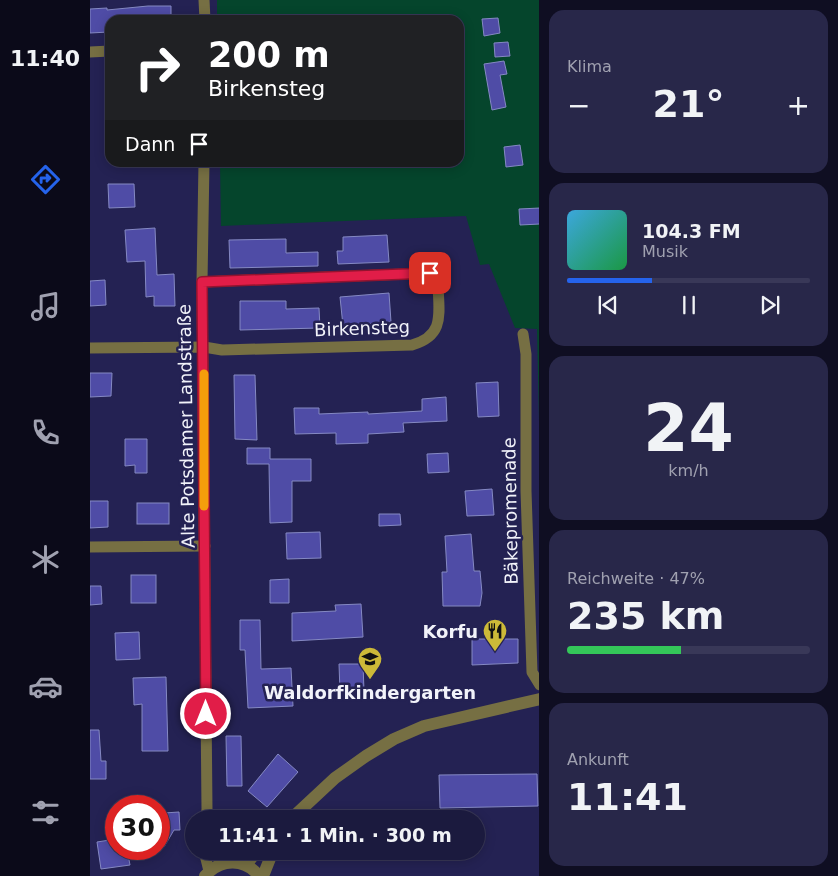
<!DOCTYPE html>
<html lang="de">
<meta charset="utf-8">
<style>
:root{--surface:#1b1a3e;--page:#282749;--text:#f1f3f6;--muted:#a0a1b0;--line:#393858;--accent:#2563eb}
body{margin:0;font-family:"DejaVu Sans",sans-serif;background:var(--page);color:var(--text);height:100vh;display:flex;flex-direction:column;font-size:19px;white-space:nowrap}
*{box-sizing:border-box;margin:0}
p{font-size:16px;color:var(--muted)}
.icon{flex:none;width:28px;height:28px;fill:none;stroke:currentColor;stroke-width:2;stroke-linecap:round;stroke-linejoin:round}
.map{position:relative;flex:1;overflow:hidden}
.side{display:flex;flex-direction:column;gap:10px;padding:10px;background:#0f0e22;width:299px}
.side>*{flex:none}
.guide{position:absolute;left:15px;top:15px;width:359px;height:152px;border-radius:15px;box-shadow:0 2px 12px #0003,0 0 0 1px var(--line);background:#202124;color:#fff;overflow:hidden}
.speed{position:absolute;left:15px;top:795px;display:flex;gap:10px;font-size:25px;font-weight:700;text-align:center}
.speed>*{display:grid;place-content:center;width:65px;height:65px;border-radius:50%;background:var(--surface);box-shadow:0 2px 12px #0003,0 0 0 1px var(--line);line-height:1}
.speed .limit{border:8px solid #d22;background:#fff;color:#111}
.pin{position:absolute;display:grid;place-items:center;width:42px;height:42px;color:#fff;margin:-21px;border-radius:10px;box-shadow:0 2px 8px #0006}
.me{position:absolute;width:55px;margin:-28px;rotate:0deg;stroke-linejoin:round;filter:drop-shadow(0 0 4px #0008)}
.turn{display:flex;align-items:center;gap:18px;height:105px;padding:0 20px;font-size:22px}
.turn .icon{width:65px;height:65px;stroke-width:2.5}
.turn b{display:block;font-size:35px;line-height:42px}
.then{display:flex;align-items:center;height:48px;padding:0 20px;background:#0003;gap:10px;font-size:19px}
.big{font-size:38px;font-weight:700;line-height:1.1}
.side .tile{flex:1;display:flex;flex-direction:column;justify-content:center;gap:8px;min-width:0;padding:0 18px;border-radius:15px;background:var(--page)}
.side .dial{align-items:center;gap:0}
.dial b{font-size:65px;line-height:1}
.song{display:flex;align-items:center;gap:15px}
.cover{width:60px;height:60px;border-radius:8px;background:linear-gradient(135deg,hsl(200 70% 55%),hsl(140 70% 35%))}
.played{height:5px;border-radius:2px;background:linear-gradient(90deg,var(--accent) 35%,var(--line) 35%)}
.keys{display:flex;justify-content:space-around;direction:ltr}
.heat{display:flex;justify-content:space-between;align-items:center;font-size:28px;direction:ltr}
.charge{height:8px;border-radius:4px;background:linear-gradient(90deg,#34c759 47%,var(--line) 0)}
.trip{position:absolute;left:95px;top:810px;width:300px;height:50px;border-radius:25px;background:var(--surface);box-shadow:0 2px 12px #0003,0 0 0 1px var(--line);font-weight:700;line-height:50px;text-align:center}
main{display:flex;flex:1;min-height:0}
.tab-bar{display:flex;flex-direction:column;width:90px;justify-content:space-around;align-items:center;background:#0b0a19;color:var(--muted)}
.tab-bar .icon{width:35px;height:35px}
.tab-bar .on{color:var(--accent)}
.tab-bar b{font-size:22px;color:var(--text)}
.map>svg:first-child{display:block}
.green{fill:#05452c}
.building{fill:#4f4ca6;stroke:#8589c3}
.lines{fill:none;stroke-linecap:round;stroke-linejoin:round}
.minor{stroke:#766f43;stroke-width:11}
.tertiary{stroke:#766f43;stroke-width:12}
.route-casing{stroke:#92132f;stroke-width:12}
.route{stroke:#e11d48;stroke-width:9}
.slow{stroke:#f59e0b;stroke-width:9}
.labels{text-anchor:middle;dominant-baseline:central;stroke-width:5;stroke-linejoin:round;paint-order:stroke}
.street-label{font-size:18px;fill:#f2f3fa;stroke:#242253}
.poi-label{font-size:18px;font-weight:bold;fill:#f2f3fa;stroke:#242253;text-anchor:end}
</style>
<main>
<nav class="tab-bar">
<b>11:40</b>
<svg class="icon on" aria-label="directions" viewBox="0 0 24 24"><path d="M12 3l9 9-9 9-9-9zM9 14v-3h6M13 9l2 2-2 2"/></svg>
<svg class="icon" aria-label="music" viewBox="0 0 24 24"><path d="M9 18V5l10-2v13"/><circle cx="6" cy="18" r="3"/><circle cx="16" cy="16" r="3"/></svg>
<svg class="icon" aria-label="phone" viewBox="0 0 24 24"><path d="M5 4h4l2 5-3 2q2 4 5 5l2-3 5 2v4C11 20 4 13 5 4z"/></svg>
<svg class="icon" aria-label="climate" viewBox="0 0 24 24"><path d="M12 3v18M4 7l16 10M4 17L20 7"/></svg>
<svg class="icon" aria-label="car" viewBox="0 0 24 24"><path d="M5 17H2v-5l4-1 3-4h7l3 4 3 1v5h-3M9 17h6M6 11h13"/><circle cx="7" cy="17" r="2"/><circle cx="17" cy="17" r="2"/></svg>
<svg class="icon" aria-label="filters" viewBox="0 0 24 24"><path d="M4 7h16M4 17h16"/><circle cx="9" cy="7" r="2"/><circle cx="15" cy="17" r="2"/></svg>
</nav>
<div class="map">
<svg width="450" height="876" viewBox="0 0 450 876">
<rect width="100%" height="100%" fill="#242253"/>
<path class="green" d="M127 0H449V421L447 329 425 328 399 264 390 265 376 216 131 226 130 163 369 162V20H127Z"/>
<g class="building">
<path d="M58 6H81V20H18L19 32 0 33V9L17 8V10Z"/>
<path d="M408 18 410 33 394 36 392 19Z"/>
<path d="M418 42 420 56 405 57 404 43Z"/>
<path d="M414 61 417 74 410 75 416 107 402 110 394 64Z"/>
<path d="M430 145 433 165 416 167 414 147Z"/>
<path d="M18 184H44L45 207 19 208Z"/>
<path d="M450 208V224L430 225 429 209Z"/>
<path d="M65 228 67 275 84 274 85 306H64V296L56 297 55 261 37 262 35 230Z"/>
<path d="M297 235 299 262 248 264 247 251H253V237Z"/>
<path d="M196 239V253L228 252V266L140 268 139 240Z"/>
<path d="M15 280 16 305 0 306V281Z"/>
<path d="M299 293 301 322 253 326 250 297Z"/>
<path d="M150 301H196V309L229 308 230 328 150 330Z"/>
<path d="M0 373H22L21 396 0 397Z"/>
<path d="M144 375H165L167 440 145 439Z"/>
<path d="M408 382 409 416 388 417 386 383Z"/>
<path d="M356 397 357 421 313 423 314 432 278 434V443L246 444V433L205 434 204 408H229V414L278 412V414L332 411V399Z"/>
<path d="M35 439H57V473H45V465L35 466Z"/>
<path d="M157 448H180V459H221V481H202V522L180 523 179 464H157Z"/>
<path d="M358 453 359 472 338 473 337 454Z"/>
<path d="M402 489 404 515 377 516 375 491Z"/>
<path d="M0 501H18V527L0 528Z"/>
<rect x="47" y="503" width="32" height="21"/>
<path d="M289 514H310L311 525 289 526Z"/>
<path d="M230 532 231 558 197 559 196 533Z"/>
<path d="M381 534 384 571H390L392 593 390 606H353L352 572H357L355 536Z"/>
<rect x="41" y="575" width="25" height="28"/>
<path d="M199 579V603H180V580Z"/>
<path d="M0 586H11L12 604 0 605Z"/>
<path d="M271 604 273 637 202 641V613L246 611 245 605Z"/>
<path d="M150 620H170L171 669 201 668 203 706 158 708 155 650H150Z"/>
<path d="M49 632 50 659 26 660 25 633Z"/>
<path d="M382 639H428V663L382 665Z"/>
<path d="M249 664H273L274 691 250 692Z"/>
<path d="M76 677 78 751H52V704L44 705 43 678Z"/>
<path d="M0 730H9L11 761H16V779H0Z"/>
<path d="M136 736H151L152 786H137Z"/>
<path d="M188 754 208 772 177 807 158 791Z"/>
<path d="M447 774 448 806 350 808 349 775Z"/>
<path d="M89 812 90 830H84L74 847V813Z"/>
<path d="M26 839V849H37L40 865 11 869 7 842Z"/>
</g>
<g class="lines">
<g class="minor">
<path d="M114 0 115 20"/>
<path d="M0 52 20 51"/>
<path d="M114 162 112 282 117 809 116 819"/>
<path d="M433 334 436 354V491L442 672 450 685"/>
<path d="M0 348 114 347 132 350 322 345C357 335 348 311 348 281L345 275 340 273 112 282"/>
<path d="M0 547 115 546"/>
<path d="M114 851 119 871"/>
<path d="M134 851 143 862"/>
</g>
<g class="tertiary">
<path d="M201 819 245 778 276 756 304 739 334 726 450 699"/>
<path d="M156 865 167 851"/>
<path d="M115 876C130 859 154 857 169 876"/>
<path d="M173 876 183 851"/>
</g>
</g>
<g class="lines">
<defs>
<path id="route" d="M116 714 112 282 340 273"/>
</defs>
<use href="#route" class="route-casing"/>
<use href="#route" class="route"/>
<path class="slow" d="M114 374V506"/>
</g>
<defs>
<symbol id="restaurant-pin" viewBox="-11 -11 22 30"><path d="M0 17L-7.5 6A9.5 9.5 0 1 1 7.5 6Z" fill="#ccb938" stroke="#242253"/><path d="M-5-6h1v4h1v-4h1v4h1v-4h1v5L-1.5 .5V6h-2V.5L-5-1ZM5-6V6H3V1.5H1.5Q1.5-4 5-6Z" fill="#111"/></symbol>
<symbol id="school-pin" viewBox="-11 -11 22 30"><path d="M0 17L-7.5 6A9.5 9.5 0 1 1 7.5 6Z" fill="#ccb938" stroke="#242253"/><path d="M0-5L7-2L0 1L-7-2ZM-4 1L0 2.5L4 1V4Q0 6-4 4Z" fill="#111"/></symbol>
</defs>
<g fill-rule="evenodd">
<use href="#restaurant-pin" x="391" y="617" width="28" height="38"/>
<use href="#school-pin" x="266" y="645" width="28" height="38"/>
</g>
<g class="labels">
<g class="street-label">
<text transform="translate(272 328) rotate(-2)">Birkensteg</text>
<text transform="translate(96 426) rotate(-91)">Alte Potsdamer Landstraße</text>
<text transform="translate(420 511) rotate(-91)">Bäkepromenade</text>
</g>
<g class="poi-label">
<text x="388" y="631">Korfu</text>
<text x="280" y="692" text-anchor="middle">Waldorfkindergarten</text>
</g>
</g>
</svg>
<div class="speed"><div class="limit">30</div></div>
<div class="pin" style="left:340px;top:273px;background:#d93025"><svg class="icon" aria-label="arrive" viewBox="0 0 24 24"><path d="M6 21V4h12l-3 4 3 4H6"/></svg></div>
<svg class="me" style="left:116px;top:714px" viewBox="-20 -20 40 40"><circle r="17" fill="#e11d48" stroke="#fff" stroke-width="3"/><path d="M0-11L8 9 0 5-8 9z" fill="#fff"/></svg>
<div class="trip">11:41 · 1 Min. · 300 m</div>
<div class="guide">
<div class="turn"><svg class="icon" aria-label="right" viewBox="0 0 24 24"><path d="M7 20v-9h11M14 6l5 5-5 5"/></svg><div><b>200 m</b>Birkensteg</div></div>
<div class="then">Dann<svg class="icon" aria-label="arrive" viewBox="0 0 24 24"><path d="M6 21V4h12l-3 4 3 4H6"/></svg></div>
</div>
</div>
<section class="side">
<div class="tile"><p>Klima</p>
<div class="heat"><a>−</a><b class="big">21°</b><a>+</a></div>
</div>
<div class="tile">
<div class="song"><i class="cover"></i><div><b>104.3 FM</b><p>Musik</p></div></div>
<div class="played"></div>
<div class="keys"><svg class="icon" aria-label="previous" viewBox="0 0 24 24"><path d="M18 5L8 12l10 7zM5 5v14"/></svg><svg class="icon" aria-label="pause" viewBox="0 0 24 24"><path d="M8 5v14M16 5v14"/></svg><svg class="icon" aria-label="next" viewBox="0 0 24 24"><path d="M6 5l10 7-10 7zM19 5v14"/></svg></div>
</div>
<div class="tile dial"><b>24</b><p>km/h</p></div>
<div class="tile"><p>Reichweite · 47%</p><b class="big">235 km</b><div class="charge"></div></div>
<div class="tile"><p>Ankunft</p><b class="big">11:41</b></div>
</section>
</main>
